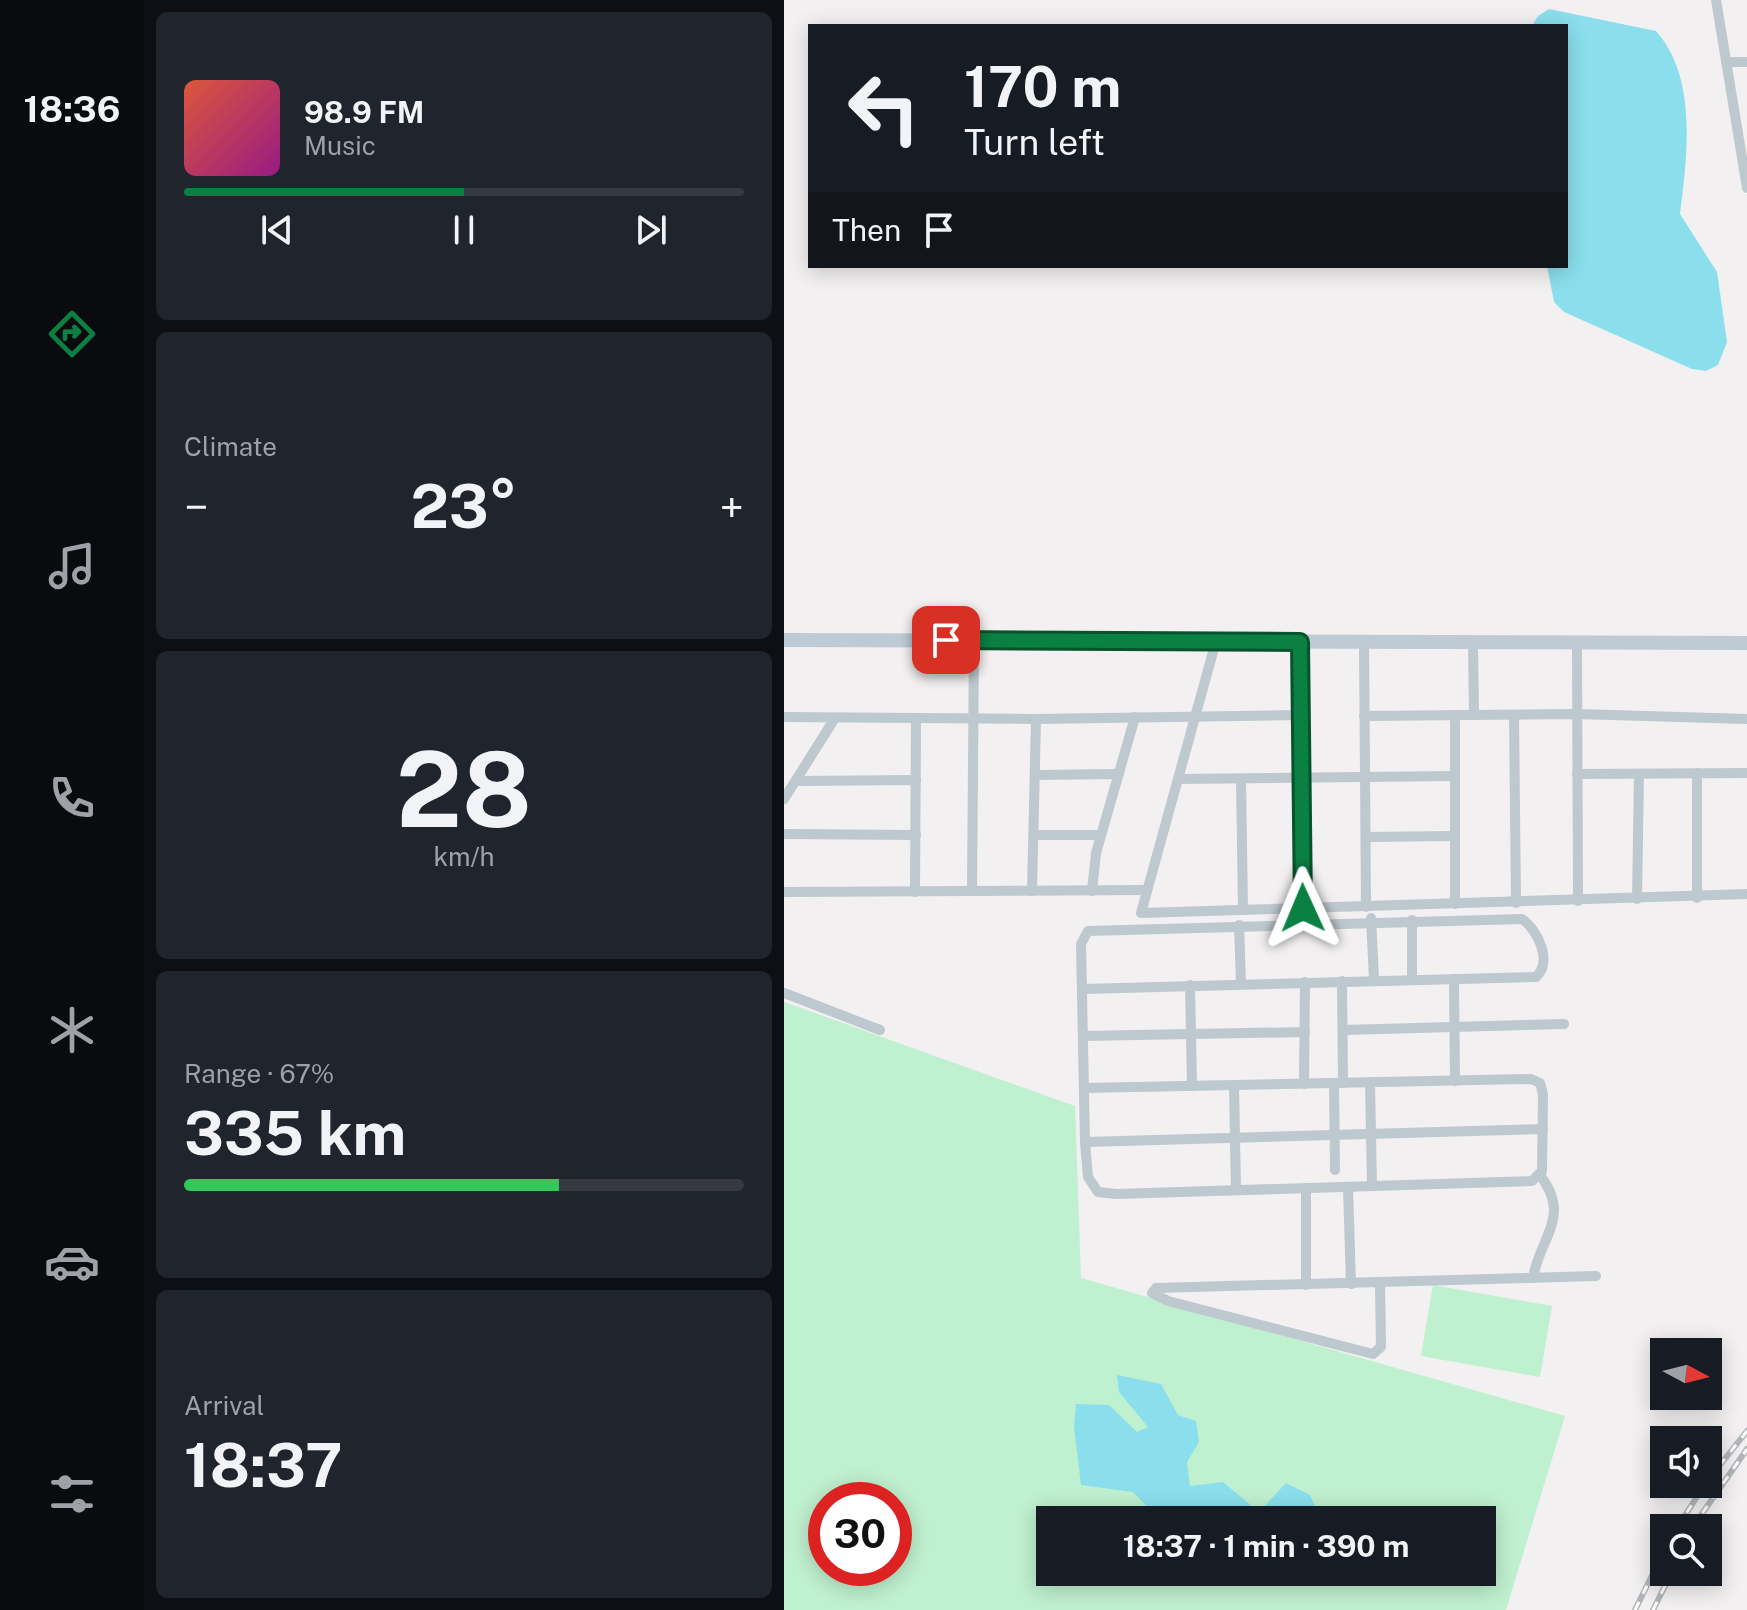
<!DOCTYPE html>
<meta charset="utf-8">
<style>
:root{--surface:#171b24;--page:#20242c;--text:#f1f3f6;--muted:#9ea1a6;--line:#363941;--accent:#0b8043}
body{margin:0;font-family:"Public Sans",sans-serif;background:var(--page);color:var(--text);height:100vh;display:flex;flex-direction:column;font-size:30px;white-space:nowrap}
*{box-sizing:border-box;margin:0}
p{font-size:26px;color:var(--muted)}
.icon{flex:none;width:44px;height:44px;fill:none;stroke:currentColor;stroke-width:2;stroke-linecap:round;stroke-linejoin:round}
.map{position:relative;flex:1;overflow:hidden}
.panel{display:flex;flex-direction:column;gap:12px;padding:12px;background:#0d0f14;width:640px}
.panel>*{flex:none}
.banner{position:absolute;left:24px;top:24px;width:760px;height:244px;border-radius:0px;box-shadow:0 4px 20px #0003;background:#171b24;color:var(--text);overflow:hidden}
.needle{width:52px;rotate:97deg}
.controls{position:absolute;left:866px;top:1338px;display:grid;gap:16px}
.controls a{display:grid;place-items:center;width:72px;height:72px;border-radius:0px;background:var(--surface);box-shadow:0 4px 20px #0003;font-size:40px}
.speed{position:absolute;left:24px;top:1482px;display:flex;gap:16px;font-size:40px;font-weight:700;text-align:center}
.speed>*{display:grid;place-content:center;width:104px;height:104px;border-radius:50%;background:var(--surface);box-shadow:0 4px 20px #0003;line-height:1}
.speed .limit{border:12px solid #d22;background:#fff;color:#111}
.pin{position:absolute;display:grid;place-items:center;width:68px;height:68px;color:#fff;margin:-34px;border-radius:16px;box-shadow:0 4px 12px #0006}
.me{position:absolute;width:88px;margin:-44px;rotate:359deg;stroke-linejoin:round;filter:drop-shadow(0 0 6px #0008)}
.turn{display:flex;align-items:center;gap:28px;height:168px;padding:0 24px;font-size:36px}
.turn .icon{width:104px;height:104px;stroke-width:2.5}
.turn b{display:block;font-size:56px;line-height:68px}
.then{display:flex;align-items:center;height:76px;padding:0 24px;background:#0003;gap:16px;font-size:30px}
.big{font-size:60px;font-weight:700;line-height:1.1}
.panel .card{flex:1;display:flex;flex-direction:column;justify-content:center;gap:12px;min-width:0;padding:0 28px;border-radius:12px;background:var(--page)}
.panel .dial{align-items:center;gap:0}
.dial b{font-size:104px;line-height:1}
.song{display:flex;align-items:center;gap:24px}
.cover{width:96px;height:96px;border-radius:12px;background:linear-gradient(135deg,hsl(10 70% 55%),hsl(310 70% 35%))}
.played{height:8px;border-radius:4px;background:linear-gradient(90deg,var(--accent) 50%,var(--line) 50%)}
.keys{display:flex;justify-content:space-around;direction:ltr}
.heat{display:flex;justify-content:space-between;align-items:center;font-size:44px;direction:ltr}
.charge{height:12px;border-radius:6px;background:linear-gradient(90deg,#34c759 67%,var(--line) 0)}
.trip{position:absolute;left:252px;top:1506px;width:460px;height:80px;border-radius:0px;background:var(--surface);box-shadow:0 4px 20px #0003;font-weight:700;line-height:80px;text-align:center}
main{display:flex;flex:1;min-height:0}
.menu{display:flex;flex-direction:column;width:144px;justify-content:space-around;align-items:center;background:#090b0e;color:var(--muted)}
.menu .icon{width:56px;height:56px}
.menu .on{color:var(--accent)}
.menu b{font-size:36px;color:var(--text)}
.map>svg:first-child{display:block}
.green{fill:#bff0cf;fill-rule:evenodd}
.water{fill:#8bdfed}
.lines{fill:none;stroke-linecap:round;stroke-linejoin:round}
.street{stroke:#bec8cf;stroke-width:10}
.secondary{stroke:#becad4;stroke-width:14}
.rail-casing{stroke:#b2b6ba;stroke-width:6}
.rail{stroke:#fff;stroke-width:3;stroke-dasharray:9;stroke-linecap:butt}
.route-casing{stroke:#07532c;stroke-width:20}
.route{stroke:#0b8043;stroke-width:14}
</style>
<main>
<nav class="menu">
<b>18:36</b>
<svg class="icon on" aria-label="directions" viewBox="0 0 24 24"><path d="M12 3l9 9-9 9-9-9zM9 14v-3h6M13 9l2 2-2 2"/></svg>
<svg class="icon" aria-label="music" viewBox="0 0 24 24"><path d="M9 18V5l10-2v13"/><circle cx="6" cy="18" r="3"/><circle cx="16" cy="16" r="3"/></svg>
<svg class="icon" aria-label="phone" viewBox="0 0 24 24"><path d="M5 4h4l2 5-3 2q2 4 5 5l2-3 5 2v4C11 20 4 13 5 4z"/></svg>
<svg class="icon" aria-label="climate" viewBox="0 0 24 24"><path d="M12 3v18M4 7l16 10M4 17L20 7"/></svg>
<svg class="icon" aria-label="car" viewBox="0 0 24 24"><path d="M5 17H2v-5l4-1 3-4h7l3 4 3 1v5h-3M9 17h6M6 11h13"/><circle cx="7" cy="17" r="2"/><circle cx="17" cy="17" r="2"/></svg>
<svg class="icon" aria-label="filters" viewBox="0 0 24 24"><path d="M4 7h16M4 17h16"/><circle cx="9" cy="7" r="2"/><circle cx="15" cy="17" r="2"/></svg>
</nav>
<section class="panel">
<div class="card">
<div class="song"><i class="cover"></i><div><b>98.9 FM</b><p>Music</p></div></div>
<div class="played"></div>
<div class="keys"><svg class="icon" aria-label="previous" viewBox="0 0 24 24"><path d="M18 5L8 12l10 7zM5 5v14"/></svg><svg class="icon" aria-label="pause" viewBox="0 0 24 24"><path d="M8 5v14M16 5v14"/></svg><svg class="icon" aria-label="next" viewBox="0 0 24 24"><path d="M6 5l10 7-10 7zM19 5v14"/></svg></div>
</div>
<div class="card"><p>Climate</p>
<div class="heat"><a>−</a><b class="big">23°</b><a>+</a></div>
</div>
<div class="card dial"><b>28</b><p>km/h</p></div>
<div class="card"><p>Range · 67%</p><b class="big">335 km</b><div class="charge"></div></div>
<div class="card"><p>Arrival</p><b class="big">18:37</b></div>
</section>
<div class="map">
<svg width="963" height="1610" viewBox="0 0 963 1610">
<rect width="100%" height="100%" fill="#f2f0f0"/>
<g class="green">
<path d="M0 1002 291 1106 297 1278 781 1416 722 1610H0ZM42 1500H110V1568H42ZM266 1520H698V1572H266Z"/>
<path d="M649 1285 768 1306 756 1377 637 1356Z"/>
</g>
<g class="water">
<path d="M765 9 872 31C914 78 903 157 896 214L933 272 943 342 934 365 922 371 908 369 780 312 770 302 763 266H782V26H748L754 16Z"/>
<path d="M333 1375 377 1384 394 1415 412 1421 415 1442 403 1462 406 1486 439 1482 475 1512 502 1483 526 1495 538 1520H376L349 1492 297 1485 290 1427 292 1404 325 1405 353 1432 364 1427 335 1392Z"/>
</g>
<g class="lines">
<g class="street">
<path d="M932 0 963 188"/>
<path d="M942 62H963"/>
<path d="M432 641 357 913 963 894"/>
<path d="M516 642 519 908"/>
<path d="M580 642 582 907"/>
<path d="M689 643 690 715"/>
<path d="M793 643 794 901"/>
<path d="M730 715 732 903"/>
<path d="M580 716 793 714 963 719"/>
<path d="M0 717 252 719 516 715"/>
<path d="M793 774 963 773"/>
<path d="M251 775 335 774"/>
<path d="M394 779 671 776"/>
<path d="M457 779 459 910"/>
<path d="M12 781 132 780"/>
<path d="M0 799 51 718"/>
<path d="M0 834 132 835"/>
<path d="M250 835H317"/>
<path d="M582 837 671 836"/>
<path d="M188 891 190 640"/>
<path d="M248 891 252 719"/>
<path d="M308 891 312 853 351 717"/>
<path d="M0 892 363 890"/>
<path d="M131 892 132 718"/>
<path d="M913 898V773"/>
<path d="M853 899 855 774"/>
<path d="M671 904V715"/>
<path d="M587 918 590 980"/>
<path d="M455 925 457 983"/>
<path d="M628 978V920"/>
<path d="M670 979 671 1081"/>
<path d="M558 981 559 1083"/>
<path d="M406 985 408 1086"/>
<path d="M299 989 752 977C769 962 754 930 738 919L304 931 297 944 301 1142 304 1177 314 1192 332 1194 748 1181 758 1171 759 1094 756 1083 747 1079 300 1088"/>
<path d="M0 993 96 1030"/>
<path d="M559 1030 780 1024"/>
<path d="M299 1036 521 1032"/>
<path d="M586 1082 588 1186"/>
<path d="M550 1083 551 1170"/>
<path d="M520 1084 521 982"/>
<path d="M450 1086 452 1190"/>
<path d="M301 1142 759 1129"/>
<path d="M564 1187 567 1284"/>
<path d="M522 1188V1285"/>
<path d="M749 1278C756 1236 788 1218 756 1175"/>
<path d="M596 1283 597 1347 589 1354 384 1301 368 1293 372 1288 812 1276"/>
</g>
<path class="secondary" d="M0 640 963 643"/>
<defs>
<g id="rail">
<path d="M924 1480 963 1431"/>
<path d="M893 1528 921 1484"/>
<path d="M908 1528 963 1449"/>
<path d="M851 1610 880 1551"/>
<path d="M869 1610 888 1572"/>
</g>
</defs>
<use href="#rail" class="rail-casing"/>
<use href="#rail" class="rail"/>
</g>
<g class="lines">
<defs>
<path id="route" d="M162 640 516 642 519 908"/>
</defs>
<use href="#route" class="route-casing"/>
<use href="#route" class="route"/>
</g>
</svg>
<div class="controls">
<a><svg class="needle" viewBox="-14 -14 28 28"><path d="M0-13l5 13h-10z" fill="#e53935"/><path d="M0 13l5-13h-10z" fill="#9ea1a6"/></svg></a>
<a><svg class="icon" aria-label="sound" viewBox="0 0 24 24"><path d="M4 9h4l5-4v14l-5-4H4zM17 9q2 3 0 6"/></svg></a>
<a><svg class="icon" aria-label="search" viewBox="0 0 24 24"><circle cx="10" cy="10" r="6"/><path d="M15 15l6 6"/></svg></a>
</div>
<div class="speed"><div class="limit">30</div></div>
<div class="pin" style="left:162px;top:640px;background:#d93025"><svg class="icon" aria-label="arrive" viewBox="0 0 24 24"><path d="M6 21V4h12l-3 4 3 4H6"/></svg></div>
<svg class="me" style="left:519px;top:908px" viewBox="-20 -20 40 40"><path d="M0-17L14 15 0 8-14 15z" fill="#0b8043" stroke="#fff" stroke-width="4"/></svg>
<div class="trip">18:37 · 1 min · 390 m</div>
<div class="banner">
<div class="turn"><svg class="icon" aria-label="left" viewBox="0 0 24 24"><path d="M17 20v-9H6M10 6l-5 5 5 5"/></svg><div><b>170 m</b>Turn left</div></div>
<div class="then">Then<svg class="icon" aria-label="arrive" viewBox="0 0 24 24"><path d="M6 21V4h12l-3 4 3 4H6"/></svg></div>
</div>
</div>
</main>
